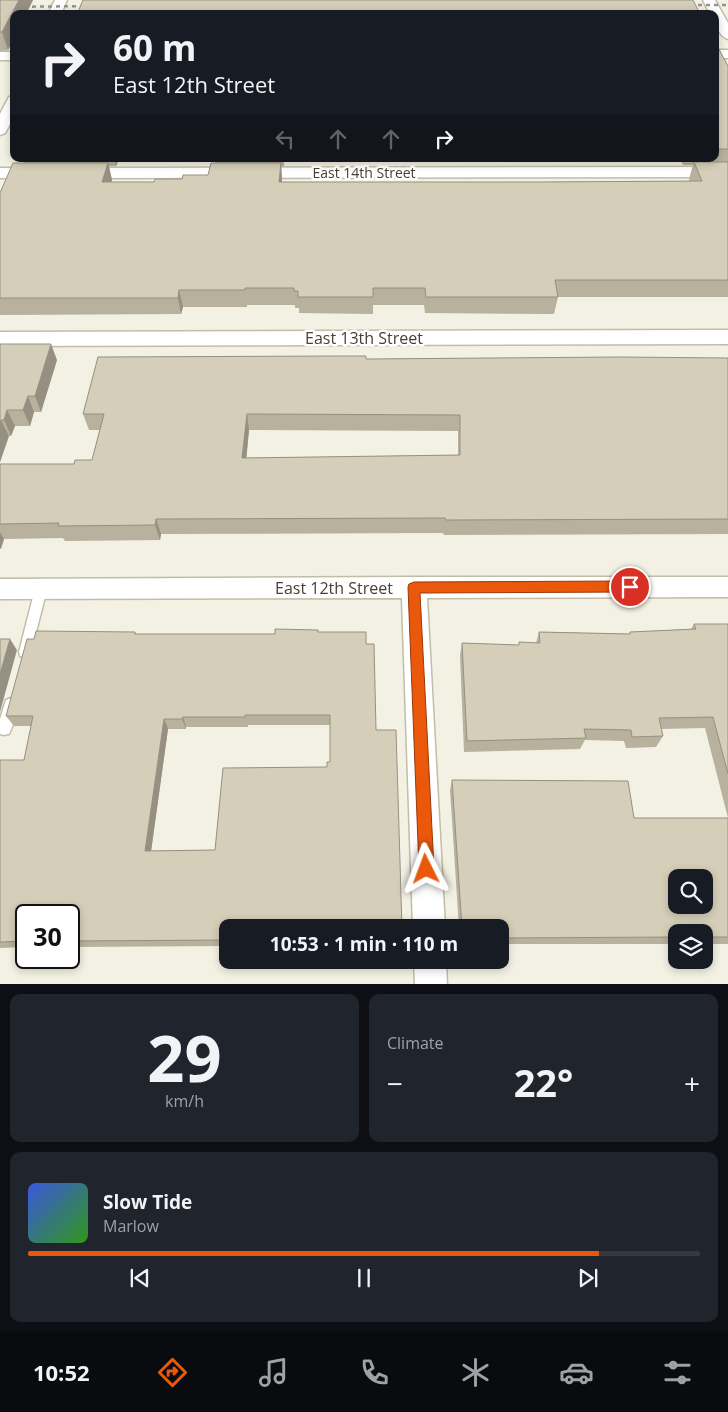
<!DOCTYPE html>
<meta charset="utf-8">
<style>
:root{--surface:#171b24;--page:#20242c;--text:#f1f3f6;--muted:#9ea1a6;--line:#363941;--accent:#ea580c}
body{margin:0;font-family:"Open Sans",sans-serif;background:var(--page);color:var(--text);height:100vh;display:flex;flex-direction:column;font-size:19px;white-space:nowrap}
*{box-sizing:border-box;margin:0}
p{font-size:16px;color:var(--muted)}
.icon{flex:none;width:28px;height:28px;fill:none;stroke:currentColor;stroke-width:2;stroke-linecap:round;stroke-linejoin:round}
.map{position:relative;height:984px;overflow:hidden}
.sheet{display:flex;flex-direction:column;gap:10px;padding:10px;background:#0d0f14;flex:1}
.sheet>*{flex:none}
.top-card{position:absolute;left:10px;top:10px;width:709px;height:152px;border-radius:10px;box-shadow:0 2px 8px #0003;background:#171b24;color:var(--text);overflow:hidden}
.controls{position:absolute;left:668px;top:869px;display:grid;gap:10px}
.controls a{display:grid;place-items:center;width:45px;height:45px;border-radius:10px;background:var(--surface);box-shadow:0 2px 8px #0003;font-size:25px}
.speed{position:absolute;left:15px;top:904px;display:flex;gap:10px;font-size:25px;font-weight:700;text-align:center}
.speed>*{display:grid;place-content:center;width:65px;height:65px;border-radius:50%;background:var(--surface);box-shadow:0 2px 8px #0003;line-height:1}
.speed .limit{border:2px solid #111;border-radius:8px;background:#fff;color:#111}
.pin{position:absolute;display:grid;place-items:center;width:42px;height:42px;color:#fff;margin:-21px;border:2px solid #fff;border-radius:50%;box-shadow:0 1px 5px #0007}
.me{position:absolute;width:55px;margin:-28px;rotate:357deg;stroke-linejoin:round;filter:drop-shadow(0 0 4px #0008)}
.turn{display:flex;align-items:center;gap:18px;height:105px;padding:0 20px;font-size:22px}
.turn .icon{width:65px;height:65px;stroke-width:2.5}
.turn b{display:block;font-size:35px;line-height:42px}
.lanes{display:flex;align-items:center;height:48px;padding:0 20px;background:#0003;justify-content:center;gap:25px;direction:ltr}
.lanes .off{opacity:.35}
.big{font-size:38px;font-weight:700;line-height:1.1}
.sheet .card{flex:1;display:flex;flex-direction:column;justify-content:center;gap:8px;min-width:0;padding:0 18px;border-radius:10px;background:var(--page)}
.sheet .dial{align-items:center;gap:0}
.dial b{font-size:65px;line-height:1}
.song{display:flex;align-items:center;gap:15px}
.cover{width:60px;height:60px;border-radius:8px;background:linear-gradient(135deg,hsl(230 70% 55%),hsl(110 70% 35%))}
.played{height:5px;border-radius:2px;background:linear-gradient(90deg,var(--accent) 85%,var(--line) 85%)}
.keys{display:flex;justify-content:space-around;direction:ltr}
.heat{display:flex;justify-content:space-between;align-items:center;font-size:28px;direction:ltr}
.sheet .tiles{flex:1;display:grid;gap:10px;grid-template-columns:1fr 1fr}
.card:last-child{grid-column:span 2}
.trip{position:absolute;left:219px;top:919px;width:290px;height:50px;border-radius:10px;background:var(--surface);box-shadow:0 2px 8px #0003;font-weight:700;line-height:50px;text-align:center}
.tab-bar{display:flex;height:80px;justify-content:space-around;align-items:center;background:#090b0e;color:var(--muted)}
.tab-bar .icon{width:35px;height:35px}
.tab-bar .active{color:var(--accent)}
.tab-bar b{font-size:22px;color:var(--text)}
.map>svg:first-child{display:block}
.lines{fill:none;stroke-linecap:round;stroke-linejoin:round}
.lane-casing{stroke:#c2bda8;stroke-width:3}
.street-casing{stroke:#c2bda8;stroke-width:3}
.lane{fill:#fff;fill-rule:evenodd}
.street{fill:#fff;fill-rule:evenodd}
.rail{stroke:#949494;stroke-width:2.5;stroke-dasharray:4 4;stroke-linecap:butt}
.wall{fill:#b7b19e;fill-rule:evenodd}
.shaded-wall{fill:#959081}
.building{fill:#d5ceb8;stroke:#959081;fill-rule:evenodd}
.route{fill:#ea580c;stroke:#983908}
.labels{text-anchor:middle;dominant-baseline:central;stroke-width:5;stroke-linejoin:round;paint-order:stroke}
.far-street-label{font-size:14px;fill:#454133;stroke:#fff}
.street-label{font-size:16px;fill:#454133;stroke:#fff}
</style>
<div class="map">
<svg width="728" height="985" viewBox="0 0 728 985">
<rect width="100%" height="100%" fill="#f3f1e3"/>
<g class="lines">
<defs>
<g id="lane">
<path d="M41 584 45 585 47 589 31 652 30 656 25 658 20 656 19 652 35 589 37 585Z"/>
<path d="M11 698 16 700C20 708 13 725 9 734L4 735 0 734V719L6 700Z"/>
</g>
<g id="street">
<path d="M55 0H67L61 14H48Z"/>
<path d="M703 0H715L728 23V39C718 36 715 23 715 14H710Z"/>
<rect x="715" y="50" width="13" height="8"/>
<rect x="0" y="52" width="14" height="8"/>
<path d="M14 96V117L5 133 0 135V114L9 97Z"/>
<path d="M728 167V177L81 178 75 176 73 173 75 170 81 168Z"/>
<path d="M0 168H39L45 170 47 173 45 176 39 178H0Z"/>
<path d="M728 330V344L0 346V332Z"/>
<path d="M412 577H728V597L427 598 445 928H413L402 598 0 599V579Z"/>
<path d="M414 960H446L447 985H415Z"/>
</g>
</defs>
<use href="#lane" class="lane-casing"/>
<use href="#street" class="street-casing"/>
<use href="#lane" class="lane"/>
<use href="#street" class="street"/>
<g class="rail">
<path d="M682 5H728"/>
<path d="M0 7 92 6"/>
</g>
</g>
<g class="wall">
<path d="M0 0H33L26 14H14V38L8 50 0 51Z"/>
<path d="M715 42 728 66V297H558L554 314 425 313 424 305H373V314L299 313V308H295V305H247V307H183L181 314 0 315V193L24 163 22 159H119L116 166H109L112 180 111 182H154L208 175 215 163V159H284V166H281L282 182H536L689 181V179L693 165H683L680 159H715Z"/>
<path d="M0 344 57 360 41 412H34L30 426H15L11 436H9L0 462Z"/>
<path d="M728 358V534L444 535 443 533 161 534 160 540 65 541 63 538 4 539 0 549V464H74L92 460 100 430H89L83 414 366 359ZM249 430 458 431V455L246 458Z"/>
<path d="M694 624H728V944H704V932H676V944H500V928H459L450 790 452 780 634 818H728L705 728 661 729 663 736 656 747 626 748 624 741 585 740 580 749 464 752 460 655 462 643 519 645V642L536 643 539 632 629 634 630 632 691 629Z"/>
<path d="M135 632 136 634H275L319 632 366 644 376 730 228 928V946L69 947V915H26V947L0 948V760H24L31 726H14L6 716 34 639ZM248 725H330V762L327 767 215 850 151 851 168 729H186V727H248Z"/>
</g>
<g class="shaded-wall">
<path d="M19 0H33L26 14H14V38L8 50 2 32Z"/>
<path d="M115 159H119L116 166Z"/>
<path d="M108 163 112 180 106 199 102 182Z"/>
<path d="M281 163 282 179 280 199 279 182Z"/>
<path d="M179 290 183 307 181 314 178 298Z"/>
<path d="M51 344 57 360 41 412 35 396Z"/>
<path d="M28 396 34 412 30 426 23 410Z"/>
<path d="M7 410 15 426 11 436 4 420Z"/>
<path d="M247 414 249 430 245 473 242 458Z"/>
<path d="M1 420 9 436 0 462V424Z"/>
<path d="M156 519 161 534 160 540 155 525Z"/>
<path d="M0 532 4 539 1 549 0 548Z"/>
<path d="M10 639 17 650 0 712V674Z"/>
<path d="M183 717 186 727V729L182 719Z"/>
<path d="M164 719 168 729 150 859 145 851Z"/>
</g>
<g class="building">
<path d="M0 0H19L2 32H0Z"/>
<path d="M83 0H693L700 14H77Z"/>
<path d="M715 42 728 66V149H715Z"/>
<path d="M694 162H728V280H555L558 297H426L425 288H373V297H298V291H294V288H245V290H179L178 298H0V193L13 163H108L102 182H154L155 179H182L183 175H208L211 163H281L279 182H536L702 181Z"/>
<path d="M0 344H51L35 396H28L23 410H7L4 420H1L0 424Z"/>
<path d="M336 356H366V359L620 357 728 358V519L446 520 445 518 156 519 155 525 58 526 59 523 0 524V464H74L75 460H92L104 414H83L98 357ZM247 414 460 415V455L242 458Z"/>
<path d="M694 624H728V774L713 717 659 718 663 736 632 737 631 730 584 729 586 738 467 741 462 643 519 645V642L540 643 539 632 630 634V632L696 629Z"/>
<path d="M275 629 318 630V632H366V644H374L376 730H396L402 928H228V940L69 941V915H26V941L0 942V760H24L33 716H6L27 639H34L36 631 135 632V634H275ZM245 715H330V762H327V767L223 768 215 850 145 851 164 719H182L183 717H245Z"/>
<path d="M0 639H10L0 674Z"/>
<path d="M452 780 628 781 634 818H728V937H704V932H676V937L500 938V928H462ZM676 878H704V905H676Z"/>
</g>
<path class="route" d="M630 581 634 583 636 587 634 590 630 592 420 593 434 869 431 874 426 876 421 874 419 869 408 587 409 584 414 582Z"/>
<g class="labels">
<g class="far-street-label">
<text x="364" y="172">East 14th Street</text>
</g>
<g class="street-label">
<text x="364" y="338">East 13th Street</text>
<text x="334" y="588">East 12th Street</text>
</g>
</g>
</svg>
<div class="controls">
<a><svg class="icon" aria-label="search" viewBox="0 0 24 24"><circle cx="10" cy="10" r="6"/><path d="M15 15l6 6"/></svg></a>
<a><svg class="icon" aria-label="layers" viewBox="0 0 24 24"><path d="M12 4l9 5-9 5-9-5zM3 14l9 5 9-5"/></svg></a>
</div>
<div class="speed"><div class="limit">30</div></div>
<div class="pin" style="left:630px;top:587px;background:#d93025"><svg class="icon" aria-label="arrive" viewBox="0 0 24 24"><path d="M6 21V4h12l-3 4 3 4H6"/></svg></div>
<svg class="me" style="left:426px;top:869px" viewBox="-20 -20 40 40"><path d="M0-17L14 15 0 8-14 15z" fill="#ea580c" stroke="#fff" stroke-width="4"/></svg>
<div class="trip">10:53 · 1 min · 110 m</div>
<div class="top-card">
<div class="turn"><svg class="icon" aria-label="right" viewBox="0 0 24 24"><path d="M7 20v-9h11M14 6l5 5-5 5"/></svg><div><b>60 m</b>East 12th Street</div></div>
<div class="lanes"><svg class="icon off" aria-label="left" viewBox="0 0 24 24"><path d="M17 20v-9H6M10 6l-5 5 5 5"/></svg><svg class="icon off" aria-label="ahead" viewBox="0 0 24 24"><path d="M12 20V5M6 11l6-6 6 6"/></svg><svg class="icon off" aria-label="ahead" viewBox="0 0 24 24"><path d="M12 20V5M6 11l6-6 6 6"/></svg><svg class="icon" aria-label="right" viewBox="0 0 24 24"><path d="M7 20v-9h11M14 6l5 5-5 5"/></svg></div>
</div>
</div>
<section class="sheet">
<div class="tiles">
<div class="card dial"><b>29</b><p>km/h</p></div>
<div class="card"><p>Climate</p>
<div class="heat"><a>−</a><b class="big">22°</b><a>+</a></div>
</div>
<div class="card">
<div class="song"><i class="cover"></i><div><b>Slow Tide</b><p>Marlow</p></div></div>
<div class="played"></div>
<div class="keys"><svg class="icon" aria-label="previous" viewBox="0 0 24 24"><path d="M18 5L8 12l10 7zM5 5v14"/></svg><svg class="icon" aria-label="pause" viewBox="0 0 24 24"><path d="M8 5v14M16 5v14"/></svg><svg class="icon" aria-label="next" viewBox="0 0 24 24"><path d="M6 5l10 7-10 7zM19 5v14"/></svg></div>
</div>
</div>
</section>
<nav class="tab-bar">
<b>10:52</b>
<svg class="icon active" aria-label="directions" viewBox="0 0 24 24"><path d="M12 3l9 9-9 9-9-9zM9 14v-3h6M13 9l2 2-2 2"/></svg>
<svg class="icon" aria-label="music" viewBox="0 0 24 24"><path d="M9 18V5l10-2v13"/><circle cx="6" cy="18" r="3"/><circle cx="16" cy="16" r="3"/></svg>
<svg class="icon" aria-label="phone" viewBox="0 0 24 24"><path d="M5 4h4l2 5-3 2q2 4 5 5l2-3 5 2v4C11 20 4 13 5 4z"/></svg>
<svg class="icon" aria-label="climate" viewBox="0 0 24 24"><path d="M12 3v18M4 7l16 10M4 17L20 7"/></svg>
<svg class="icon" aria-label="car" viewBox="0 0 24 24"><path d="M5 17H2v-5l4-1 3-4h7l3 4 3 1v5h-3M9 17h6M6 11h13"/><circle cx="7" cy="17" r="2"/><circle cx="17" cy="17" r="2"/></svg>
<svg class="icon" aria-label="filters" viewBox="0 0 24 24"><path d="M4 7h16M4 17h16"/><circle cx="9" cy="7" r="2"/><circle cx="15" cy="17" r="2"/></svg>
</nav>
